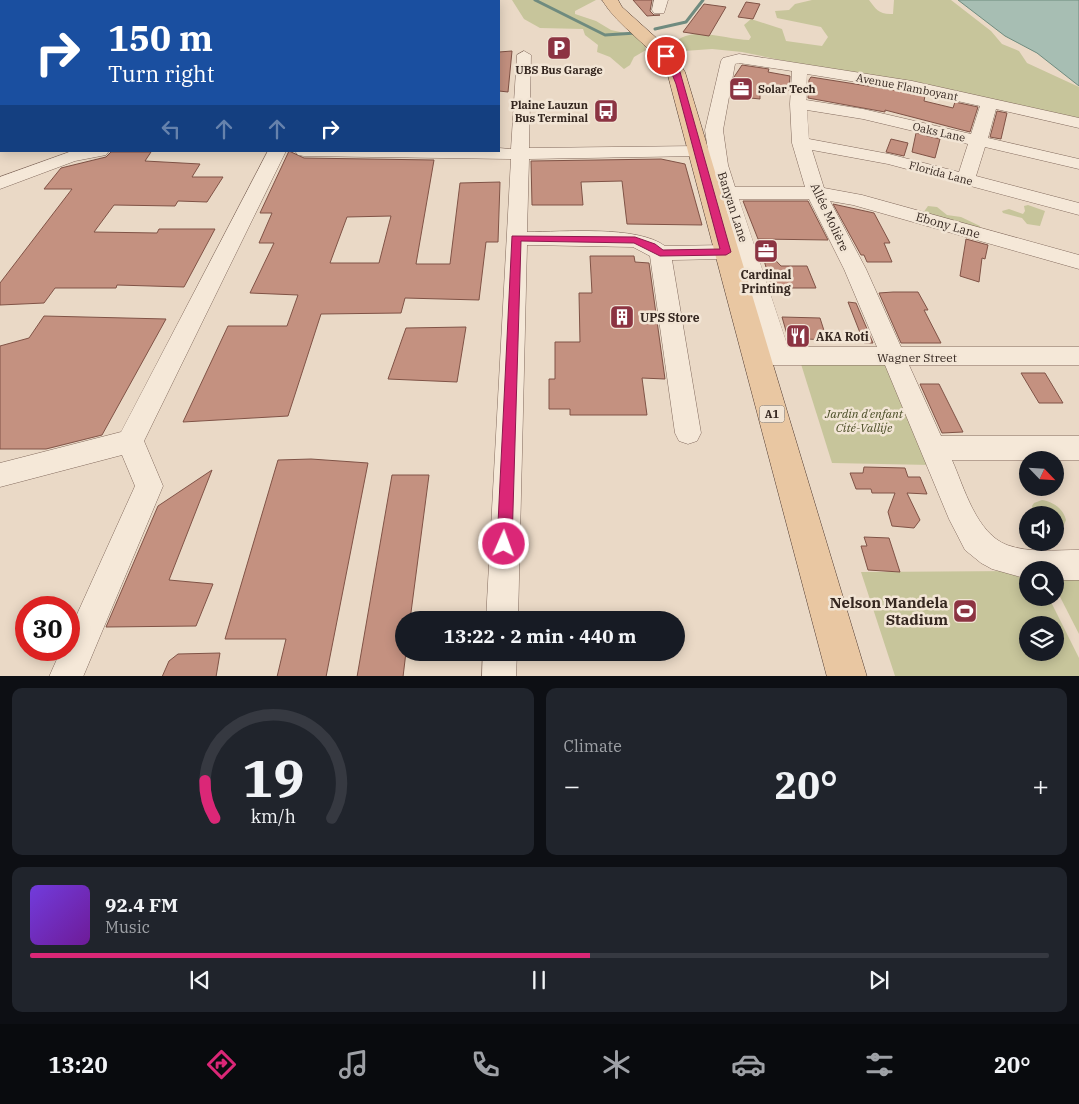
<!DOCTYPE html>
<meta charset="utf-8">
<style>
:root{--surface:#171b24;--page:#20242c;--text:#f1f3f6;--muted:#9ea1a6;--line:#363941;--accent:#db2777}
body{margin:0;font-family:"IBM Plex Serif",serif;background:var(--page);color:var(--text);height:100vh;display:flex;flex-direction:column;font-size:19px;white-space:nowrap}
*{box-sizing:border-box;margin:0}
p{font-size:16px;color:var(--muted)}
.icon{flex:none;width:28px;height:28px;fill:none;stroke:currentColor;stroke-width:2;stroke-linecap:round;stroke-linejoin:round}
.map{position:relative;height:676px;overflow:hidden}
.sheet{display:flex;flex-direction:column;gap:12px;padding:12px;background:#0d0f14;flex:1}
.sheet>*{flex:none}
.guide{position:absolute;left:0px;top:0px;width:500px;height:152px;box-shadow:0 2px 12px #0003;background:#1a4fa0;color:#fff;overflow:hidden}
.needle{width:32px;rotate:115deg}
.controls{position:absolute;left:1019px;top:451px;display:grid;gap:10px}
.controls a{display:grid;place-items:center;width:45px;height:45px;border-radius:50%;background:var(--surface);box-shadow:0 2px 12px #0003;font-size:25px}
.speed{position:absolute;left:15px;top:596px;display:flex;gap:10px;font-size:25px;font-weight:700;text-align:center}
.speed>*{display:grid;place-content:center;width:65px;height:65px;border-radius:50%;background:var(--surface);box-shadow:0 2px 12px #0003;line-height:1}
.speed .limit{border:8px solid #d22;background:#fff;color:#111}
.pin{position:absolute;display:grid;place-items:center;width:42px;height:42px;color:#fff;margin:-21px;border:2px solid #fff;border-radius:50%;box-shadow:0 1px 5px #0007}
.me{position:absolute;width:55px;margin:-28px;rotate:2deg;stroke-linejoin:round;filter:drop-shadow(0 0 4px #0008)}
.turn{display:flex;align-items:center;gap:18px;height:105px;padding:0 25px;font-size:22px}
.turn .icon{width:65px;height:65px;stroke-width:2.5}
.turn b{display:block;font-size:35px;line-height:42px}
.lanes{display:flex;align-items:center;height:48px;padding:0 25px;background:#0003;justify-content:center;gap:25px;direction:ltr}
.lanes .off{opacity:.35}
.big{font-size:38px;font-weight:800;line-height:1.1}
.sheet .widget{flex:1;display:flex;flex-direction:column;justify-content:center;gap:8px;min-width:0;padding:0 18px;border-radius:10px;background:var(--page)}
.sheet .dial{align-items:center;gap:0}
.dial svg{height:130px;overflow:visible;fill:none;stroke:var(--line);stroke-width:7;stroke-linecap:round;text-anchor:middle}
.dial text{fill:var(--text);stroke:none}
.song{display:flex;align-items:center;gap:15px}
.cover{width:60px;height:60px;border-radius:8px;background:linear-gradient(135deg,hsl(260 70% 55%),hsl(280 70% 35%))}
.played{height:5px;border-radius:2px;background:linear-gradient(90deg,var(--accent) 55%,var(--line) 55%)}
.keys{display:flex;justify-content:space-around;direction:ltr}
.heat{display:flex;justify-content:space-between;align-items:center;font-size:28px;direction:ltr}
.sheet .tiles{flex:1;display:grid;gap:12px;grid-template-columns:1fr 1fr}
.widget:last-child{grid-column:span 2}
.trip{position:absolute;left:395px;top:611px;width:290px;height:50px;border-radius:25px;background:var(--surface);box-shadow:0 2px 12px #0003;font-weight:800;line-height:50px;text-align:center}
.dock{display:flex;height:80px;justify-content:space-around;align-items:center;background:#090b0e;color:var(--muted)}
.dock .icon{width:35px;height:35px}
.dock .current{color:var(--accent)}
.dock b{font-size:22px;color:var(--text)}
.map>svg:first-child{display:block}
.green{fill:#c7c59b;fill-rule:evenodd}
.water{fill:#a7beb3;stroke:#6f8b7f}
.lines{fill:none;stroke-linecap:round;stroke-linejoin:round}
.stream{stroke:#6f8b7f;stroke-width:3}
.building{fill:#c49180;stroke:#805346;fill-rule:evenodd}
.minor-casing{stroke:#836b5e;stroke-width:1}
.major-casing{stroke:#513b31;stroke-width:1}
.minor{fill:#f5e8d8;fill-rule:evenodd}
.major{fill:#e9c7a2;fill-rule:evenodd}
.route{fill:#db2777;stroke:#8e194d}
.labels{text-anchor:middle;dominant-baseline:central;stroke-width:5;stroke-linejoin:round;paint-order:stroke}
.far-poi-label{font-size:11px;font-weight:bold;fill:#352720;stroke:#f2e5d5}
.far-street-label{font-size:11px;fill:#352720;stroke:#f2e5d5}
.shield{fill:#f2e5d5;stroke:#6e6056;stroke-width:1}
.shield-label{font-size:11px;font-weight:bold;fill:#352720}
.street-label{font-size:12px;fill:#352720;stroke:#f2e5d5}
.poi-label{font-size:12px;font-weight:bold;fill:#352720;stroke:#f2e5d5;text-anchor:start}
.park-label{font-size:12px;font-style:italic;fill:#4c4f28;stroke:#f2e5d5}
.near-poi-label{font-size:15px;font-weight:bold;fill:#352720;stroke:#f2e5d5;text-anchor:end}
</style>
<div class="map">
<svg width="1079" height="677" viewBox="0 0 1079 677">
<rect width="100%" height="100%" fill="#ead9c6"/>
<g class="green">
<path d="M512 0H596L575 11V14L596 21 611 30 643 37 646 50 634 57 630 65 624 69 610 57 597 52 598 45 585 35 583 29 540 28 524 19Z"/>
<path d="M812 0H869C876 9 879 15 893 14L894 0H951L991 31 1002 44 1019 51 1027 63 1079 87V122L742 52 712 49 684 51 674 44C689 24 728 40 749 40L751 37 744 25 751 19 782 29 786 41 822 46 828 37 821 27 777 18 775 11 789 10 795 4Z"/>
<path d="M1028 205 1045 211 1040 226 1027 224 1022 218 1003 213 1002 211 1009 209 1023 214 1025 211 1024 206Z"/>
<path d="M928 206 937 207 947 215 961 217 980 226V229L923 213Z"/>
<path d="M801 364 886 365 931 465 832 463Z"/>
<path d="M1042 500C1053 502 1063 508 1066 520L1063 527 1055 528V515H1034L1032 506 1034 503Z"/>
<path d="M1027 571 1028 598H1049L1079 658V676H895L861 572ZM1028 625H1055V652H1028Z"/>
<path d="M1055 577 1079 578V634L1055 587Z"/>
</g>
<path class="water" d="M958 0H1079V86L1037 53 1005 36Z"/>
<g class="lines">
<g class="stream">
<path d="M535 0 605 35 636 33"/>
<path d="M655 29 686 22 703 0"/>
</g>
</g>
<g class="building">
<path d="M633 0H652L650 11 654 15H660L647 16Z"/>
<path d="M746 2 760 4 753 19 738 17Z"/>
<path d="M704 4 726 7 709 36 683 32Z"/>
<path d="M512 51 508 92 499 91V52Z"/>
<path d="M742 65 769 69 768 72 790 76 789 90 760 85V99L731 96 734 77Z"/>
<path d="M811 77 912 93 925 96 924 101 953 108 955 102 978 107 970 132 885 110V112L808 98 809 80Z"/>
<path d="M997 111 1007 113 1001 139 990 137Z"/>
<path d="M916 133 940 139 935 158 912 152Z"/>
<path d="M891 139 908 143 904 156 886 152Z"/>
<path d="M289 151 304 158 434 160 416 264H450L460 183 500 182 498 242H486L479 300 405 298 401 313 321 314 288 416 183 422 228 326H287L298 295 250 293 274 243H259L272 213H260ZM391 216 379 263H330L347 217Z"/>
<path d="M111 152H151L145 161 200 164 192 177H223L207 202 178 201 175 206 114 205 94 232 157 233 159 229H215L184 287 117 285 116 288H55L44 303 0 305V283L72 189H44L61 168 106 157Z"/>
<path d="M661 159 685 164 702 225 627 224 622 181 581 182 583 205H532L531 161Z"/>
<path d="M743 201H808L828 240 758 239Z"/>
<path d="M833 204 874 213 890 243H884L892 262H867L864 255H861Z"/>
<path d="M966 239 988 245 985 259 982 258 979 282 960 276Z"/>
<path d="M759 243 781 266H807L816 288H772Z"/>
<path d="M590 256H634L635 262 649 263 665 379 642 378 647 415H570V409H549V379H555V342H580L579 293H592Z"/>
<path d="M893 292H918L928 310H924L941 343H901L879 293Z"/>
<path d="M848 302 856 303 873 343H864Z"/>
<path d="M44 316 166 319 102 435 46 449H0V346L29 338Z"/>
<path d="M782 317 820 318 827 340 788 338Z"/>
<path d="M466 327 457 382 388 379 406 328Z"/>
<path d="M1021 373H1045L1063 403H1039Z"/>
<path d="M920 384H939L963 432 942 433Z"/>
<path d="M311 459 368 463 326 677H277L286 639H225L278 460Z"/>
<path d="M864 467 905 468 908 477H920L927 494 907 493 920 520 914 528 892 526 888 512 895 493H872L871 489H856L850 473H863Z"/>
<path d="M212 470 169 580 213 584 196 626 106 627 158 506Z"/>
<path d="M392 475H429L410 620H404V652H406L403 677H357Z"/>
<path d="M864 537 889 538 900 572 868 570 861 546H867Z"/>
<path d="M220 653 216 677H162L169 661 178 654Z"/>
</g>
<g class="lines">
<defs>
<g id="minor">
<path d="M199 0H215L216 1H200Z"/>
<path d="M360 0H374V1H361Z"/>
<path d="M443 0H457V1H444Z"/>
<path d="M654 0H668L664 13H654L652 10Z"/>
<rect x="0" y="40" width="1" height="9"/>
<path d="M524 51 531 55 529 148 698 146 704 147 707 151 704 155 698 156 529 159 527 232C563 232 637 225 665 246L726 245 735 250 710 165 705 130 721 61 723 58 739 54 912 81 1079 118V128L996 109 988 138 1079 159V169L985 147 976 176 1079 203V215L888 164 812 150 824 188 862 195 1079 255V269L853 205 830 201 866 269 901 347H1079V365H909L941 436H1079V460H952C964 487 976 533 1007 545 1029 553 1056 550 1079 550V580H1055V570H1028V579L992 569 981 563 965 550 949 519 885 365H763L754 363 751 356 754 349 764 347 736 253 733 257 726 259 672 260 701 433 697 441 688 444 679 441 675 433 650 256 633 247 527 245 518 620H486L511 159 304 156 298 155 295 151H499V148L511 149 517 55ZM739 63 792 71 790 104 792 143 805 187H735L728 165 723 130 735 64ZM807 74 912 91 980 106 971 134 863 109 806 100ZM807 110 863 119 968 144 959 172 889 154 809 139ZM739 199H809L844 269 877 347H788Z"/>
<path d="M0 60 1 61V70H0Z"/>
<path d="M72 151H109L106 155 75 161 0 189V177Z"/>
<path d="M268 151H286L144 441 163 486 83 677H49L61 650H69V632L135 486 122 455 0 487V463L121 432Z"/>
<path d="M483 652H517L516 677H482Z"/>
</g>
<path id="major" d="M602 0H618L622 7 672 52 685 72 867 677H827L667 72C650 44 619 28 602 0Z"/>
</defs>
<use href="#minor" class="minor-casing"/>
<use href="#major" class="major-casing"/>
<use href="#minor" class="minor"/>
<use href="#major" class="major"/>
</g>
<path class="route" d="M664 54H669L680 72 731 252 726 255 660 256 634 243 521 241 512 544 510 548 504 550 499 548 497 544 512 236 635 237 655 244 663 250 720 249 676 84Z"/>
<defs>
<symbol id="parking-square" viewBox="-11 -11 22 22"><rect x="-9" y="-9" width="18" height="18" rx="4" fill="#8c3442" stroke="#f2e5d5"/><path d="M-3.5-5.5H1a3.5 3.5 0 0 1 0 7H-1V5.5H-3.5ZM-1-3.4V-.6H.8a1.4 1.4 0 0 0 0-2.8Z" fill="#fff"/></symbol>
<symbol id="office-square" viewBox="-11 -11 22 22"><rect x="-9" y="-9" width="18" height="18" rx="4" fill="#8c3442" stroke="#f2e5d5"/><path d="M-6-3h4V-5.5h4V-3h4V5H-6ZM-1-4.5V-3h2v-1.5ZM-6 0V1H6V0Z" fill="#fff"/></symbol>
<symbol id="bus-square" viewBox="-11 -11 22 22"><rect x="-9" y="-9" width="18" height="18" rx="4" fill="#8c3442" stroke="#f2e5d5"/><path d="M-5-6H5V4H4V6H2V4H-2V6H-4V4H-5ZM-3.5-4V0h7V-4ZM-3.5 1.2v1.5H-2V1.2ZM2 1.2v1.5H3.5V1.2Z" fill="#fff"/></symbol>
<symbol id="building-square" viewBox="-11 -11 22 22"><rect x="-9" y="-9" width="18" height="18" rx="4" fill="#8c3442" stroke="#f2e5d5"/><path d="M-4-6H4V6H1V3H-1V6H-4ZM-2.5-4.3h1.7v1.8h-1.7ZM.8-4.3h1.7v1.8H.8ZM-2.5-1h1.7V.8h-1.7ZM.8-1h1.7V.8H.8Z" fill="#fff"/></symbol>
<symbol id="restaurant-square" viewBox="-11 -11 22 22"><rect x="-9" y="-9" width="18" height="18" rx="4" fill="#8c3442" stroke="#f2e5d5"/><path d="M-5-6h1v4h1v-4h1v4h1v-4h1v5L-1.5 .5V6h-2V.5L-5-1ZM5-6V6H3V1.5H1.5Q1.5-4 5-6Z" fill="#fff"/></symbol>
<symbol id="stadium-square" viewBox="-11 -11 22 22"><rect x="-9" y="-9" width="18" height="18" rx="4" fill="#8c3442" stroke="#f2e5d5"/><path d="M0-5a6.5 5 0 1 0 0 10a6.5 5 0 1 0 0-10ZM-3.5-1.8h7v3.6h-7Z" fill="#fff"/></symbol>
</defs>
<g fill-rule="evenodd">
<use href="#parking-square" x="545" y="34" width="28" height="28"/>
<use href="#office-square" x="727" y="75" width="28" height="28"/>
<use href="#bus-square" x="592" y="97" width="28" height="28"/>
<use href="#office-square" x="752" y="237" width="28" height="28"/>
<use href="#building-square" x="608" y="303" width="28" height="28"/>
<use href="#restaurant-square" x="784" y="322" width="28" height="28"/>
<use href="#stadium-square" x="951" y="597" width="28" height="28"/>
</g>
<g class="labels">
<g class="far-poi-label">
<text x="559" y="70">UBS Bus Garage</text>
<text x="758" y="89" text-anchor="start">Solar Tech</text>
<text x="588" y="105" text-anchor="end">Plaine Lauzun<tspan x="588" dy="13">Bus Terminal</tspan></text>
</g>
<g class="far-street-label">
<text transform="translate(907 87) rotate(11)">Avenue Flamboyant</text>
<text transform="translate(939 132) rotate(13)">Oaks Lane</text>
<text transform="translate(941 173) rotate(15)">Florida Lane</text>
</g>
<rect class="shield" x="759.5" y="405.5" width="25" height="17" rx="4"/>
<g class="shield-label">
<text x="772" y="414">A1</text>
</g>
<g class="street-label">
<text transform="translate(733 207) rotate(72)">Banyan Lane</text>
<text transform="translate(830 217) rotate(65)">Allée Molière</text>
<text transform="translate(948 225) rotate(16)">Ebony Lane</text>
<text x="917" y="357">Wagner Street</text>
</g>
<g class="poi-label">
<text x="766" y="274" text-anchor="middle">Cardinal<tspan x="766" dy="14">Printing</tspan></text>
<text x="640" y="317">UPS Store</text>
<text x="816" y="336">AKA Roti</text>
</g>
<g class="park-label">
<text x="864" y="413">Jardin d'enfant<tspan x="864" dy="14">Cité-Vallije</tspan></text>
</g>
<g class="near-poi-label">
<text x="948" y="602">Nelson Mandela<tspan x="948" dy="17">Stadium</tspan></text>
</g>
</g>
</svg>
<div class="controls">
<a><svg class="needle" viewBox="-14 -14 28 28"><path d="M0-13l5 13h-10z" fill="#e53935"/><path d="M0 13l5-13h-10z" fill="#9ea1a6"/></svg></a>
<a><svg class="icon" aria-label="sound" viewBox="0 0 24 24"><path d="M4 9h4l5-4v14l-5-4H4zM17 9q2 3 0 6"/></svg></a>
<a><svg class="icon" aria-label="search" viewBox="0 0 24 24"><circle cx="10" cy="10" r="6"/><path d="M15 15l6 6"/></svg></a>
<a><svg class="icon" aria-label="layers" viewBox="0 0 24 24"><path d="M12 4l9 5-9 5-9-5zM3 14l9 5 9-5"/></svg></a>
</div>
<div class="speed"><div class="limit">30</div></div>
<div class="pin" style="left:666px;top:56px;background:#d93025"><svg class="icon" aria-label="arrive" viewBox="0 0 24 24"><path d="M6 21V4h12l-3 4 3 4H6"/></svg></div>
<svg class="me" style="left:504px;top:544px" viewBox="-20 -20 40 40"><circle r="17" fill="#db2777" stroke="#fff" stroke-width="3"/><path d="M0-11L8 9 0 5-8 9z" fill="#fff"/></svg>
<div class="trip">13:22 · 2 min · 440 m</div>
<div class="guide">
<div class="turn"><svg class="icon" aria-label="right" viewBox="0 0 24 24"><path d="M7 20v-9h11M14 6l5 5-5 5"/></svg><div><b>150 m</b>Turn right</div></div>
<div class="lanes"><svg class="icon off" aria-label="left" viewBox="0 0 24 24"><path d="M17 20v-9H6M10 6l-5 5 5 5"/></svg><svg class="icon off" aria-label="ahead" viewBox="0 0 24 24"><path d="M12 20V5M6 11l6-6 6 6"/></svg><svg class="icon off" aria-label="ahead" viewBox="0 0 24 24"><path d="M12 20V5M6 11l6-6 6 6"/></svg><svg class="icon" aria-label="right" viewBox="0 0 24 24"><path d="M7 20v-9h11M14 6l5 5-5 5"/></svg></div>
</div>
</div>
<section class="sheet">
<div class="tiles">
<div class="widget dial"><svg viewBox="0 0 100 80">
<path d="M14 69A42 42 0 1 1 86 69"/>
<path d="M14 69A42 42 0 0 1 8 46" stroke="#db2777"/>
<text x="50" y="56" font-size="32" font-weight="700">19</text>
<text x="50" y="72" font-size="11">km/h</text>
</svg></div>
<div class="widget"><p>Climate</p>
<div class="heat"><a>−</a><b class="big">20°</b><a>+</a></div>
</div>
<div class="widget">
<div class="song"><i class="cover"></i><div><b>92.4 FM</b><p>Music</p></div></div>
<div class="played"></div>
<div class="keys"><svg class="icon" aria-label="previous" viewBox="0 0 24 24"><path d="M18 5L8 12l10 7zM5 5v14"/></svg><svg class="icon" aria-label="pause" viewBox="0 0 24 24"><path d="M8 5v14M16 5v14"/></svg><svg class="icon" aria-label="next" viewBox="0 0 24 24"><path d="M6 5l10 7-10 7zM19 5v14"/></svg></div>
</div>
</div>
</section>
<nav class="dock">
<b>13:20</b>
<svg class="icon current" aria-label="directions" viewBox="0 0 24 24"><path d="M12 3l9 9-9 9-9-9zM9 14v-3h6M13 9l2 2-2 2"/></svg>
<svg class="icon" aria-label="music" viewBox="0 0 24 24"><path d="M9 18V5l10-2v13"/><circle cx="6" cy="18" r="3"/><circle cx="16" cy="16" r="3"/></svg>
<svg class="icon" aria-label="phone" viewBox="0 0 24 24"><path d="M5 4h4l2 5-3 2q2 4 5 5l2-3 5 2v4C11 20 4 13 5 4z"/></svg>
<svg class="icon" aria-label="climate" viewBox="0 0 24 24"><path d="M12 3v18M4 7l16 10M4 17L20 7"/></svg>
<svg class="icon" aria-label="car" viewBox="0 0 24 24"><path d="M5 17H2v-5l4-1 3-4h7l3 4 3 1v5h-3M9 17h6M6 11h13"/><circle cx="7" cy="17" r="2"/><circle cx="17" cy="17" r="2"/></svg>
<svg class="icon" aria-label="filters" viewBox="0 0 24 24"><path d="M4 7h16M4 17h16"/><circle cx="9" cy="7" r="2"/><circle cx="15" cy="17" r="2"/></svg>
<b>20°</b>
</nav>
